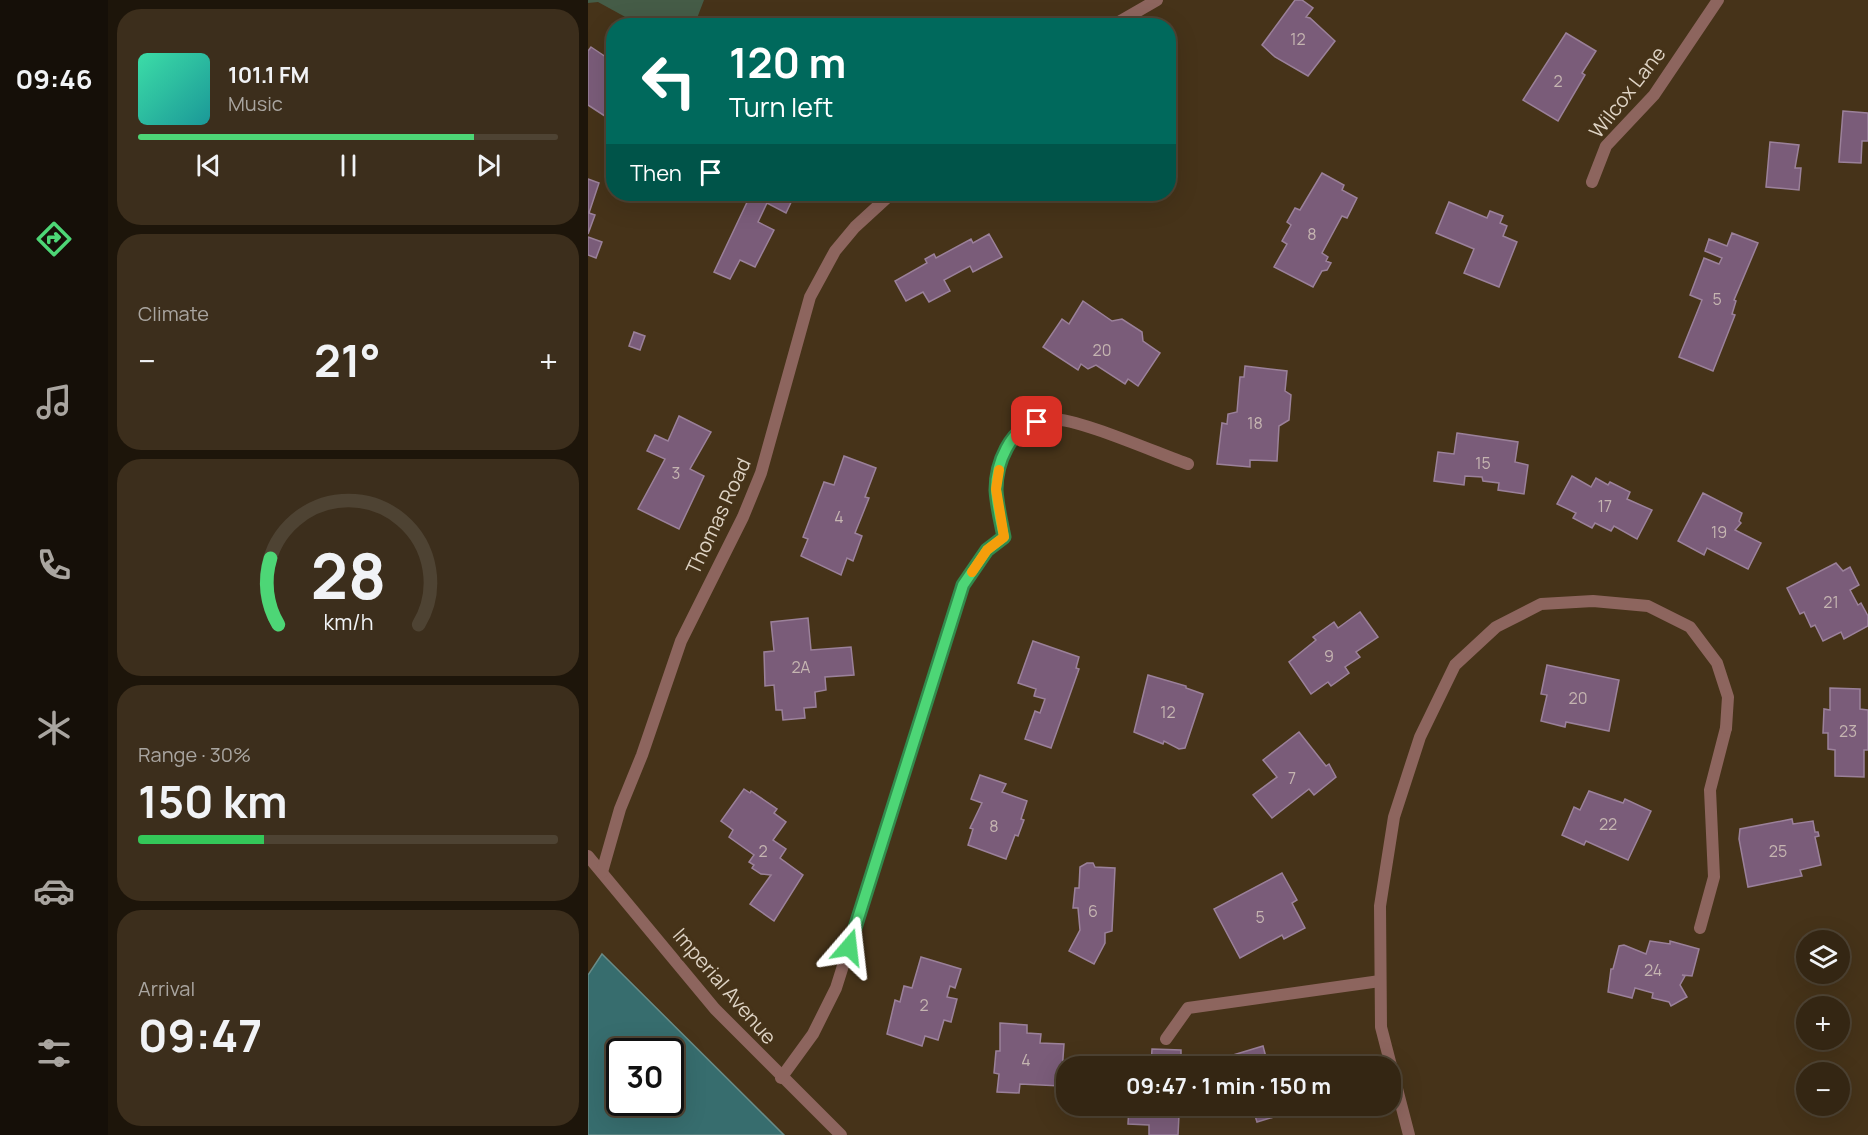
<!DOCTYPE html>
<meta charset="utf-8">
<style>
:root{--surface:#342613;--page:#3c2e1c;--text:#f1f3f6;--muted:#a9a5a0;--line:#4e4333;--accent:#4dd676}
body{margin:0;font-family:Manrope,sans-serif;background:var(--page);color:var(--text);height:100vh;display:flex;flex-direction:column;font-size:22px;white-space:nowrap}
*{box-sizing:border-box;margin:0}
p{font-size:20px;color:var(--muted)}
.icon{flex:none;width:33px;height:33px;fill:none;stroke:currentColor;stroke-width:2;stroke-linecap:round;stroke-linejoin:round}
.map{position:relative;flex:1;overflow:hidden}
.panel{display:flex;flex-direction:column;gap:9px;padding:9px;background:#1d150a;width:480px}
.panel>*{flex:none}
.hud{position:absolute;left:18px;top:18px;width:570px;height:183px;border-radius:24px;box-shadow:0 6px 24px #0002,0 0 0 2px var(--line);background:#00695c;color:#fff;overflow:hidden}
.controls{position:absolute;left:1208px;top:930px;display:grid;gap:12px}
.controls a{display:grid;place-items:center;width:54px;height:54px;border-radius:50%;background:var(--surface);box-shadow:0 6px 24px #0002,0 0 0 2px var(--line);font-size:30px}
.speed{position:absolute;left:18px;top:1038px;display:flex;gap:12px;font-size:30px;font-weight:700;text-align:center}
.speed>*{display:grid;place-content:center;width:78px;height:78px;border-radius:50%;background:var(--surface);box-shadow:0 6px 24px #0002,0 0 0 2px var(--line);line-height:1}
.speed .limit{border:3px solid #111;border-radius:9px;background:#fff;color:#111}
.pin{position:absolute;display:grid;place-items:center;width:51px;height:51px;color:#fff;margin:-26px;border-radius:12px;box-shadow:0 3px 9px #0006}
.me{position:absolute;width:66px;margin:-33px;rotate:17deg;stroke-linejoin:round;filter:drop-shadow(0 0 4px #0008)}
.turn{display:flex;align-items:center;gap:21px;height:126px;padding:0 24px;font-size:27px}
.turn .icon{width:78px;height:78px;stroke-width:2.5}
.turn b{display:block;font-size:42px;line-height:51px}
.then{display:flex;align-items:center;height:57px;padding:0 24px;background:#0003;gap:12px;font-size:22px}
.big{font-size:45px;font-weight:700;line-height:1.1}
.panel .tile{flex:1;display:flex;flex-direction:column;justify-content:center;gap:9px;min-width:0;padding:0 21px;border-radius:24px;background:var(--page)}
.panel .dial{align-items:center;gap:0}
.dial svg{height:156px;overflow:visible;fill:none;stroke:var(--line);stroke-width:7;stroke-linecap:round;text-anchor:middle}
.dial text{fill:var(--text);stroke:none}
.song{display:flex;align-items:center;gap:18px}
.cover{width:72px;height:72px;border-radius:9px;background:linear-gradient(135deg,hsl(160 70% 55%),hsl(180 70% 35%))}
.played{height:6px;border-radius:3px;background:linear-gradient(90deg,var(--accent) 80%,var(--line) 80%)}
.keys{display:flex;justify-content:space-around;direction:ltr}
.heat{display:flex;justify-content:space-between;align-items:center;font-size:33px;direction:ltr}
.charge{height:9px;border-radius:4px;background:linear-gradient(90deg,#34c759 30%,var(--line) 0)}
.trip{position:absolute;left:468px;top:1056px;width:345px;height:60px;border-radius:24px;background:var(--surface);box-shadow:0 6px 24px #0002,0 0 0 2px var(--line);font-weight:700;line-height:60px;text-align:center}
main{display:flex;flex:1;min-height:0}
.tabs{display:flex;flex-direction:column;width:108px;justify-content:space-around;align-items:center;background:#150f08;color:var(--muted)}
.tabs .icon{width:42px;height:42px}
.tabs .selected{color:var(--accent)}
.tabs b{font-size:27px;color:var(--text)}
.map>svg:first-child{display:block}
.green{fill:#455c47}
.water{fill:#376d6e;stroke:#698c88;stroke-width:1.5;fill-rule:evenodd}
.building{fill:#7a5c79;stroke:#9b819a;stroke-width:1.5}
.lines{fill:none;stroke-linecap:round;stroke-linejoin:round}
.lane{stroke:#8d655e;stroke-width:12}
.street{stroke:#8d655e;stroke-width:12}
.route-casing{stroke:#328b4d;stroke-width:15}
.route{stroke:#4dd676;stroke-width:10}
.slow{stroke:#f59e0b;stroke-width:10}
.labels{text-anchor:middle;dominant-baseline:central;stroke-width:6;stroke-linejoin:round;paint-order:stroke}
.number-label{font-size:16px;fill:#c5b5b1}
.street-label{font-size:20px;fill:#ded3c4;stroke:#463319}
</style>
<main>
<nav class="tabs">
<b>09:46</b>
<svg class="icon selected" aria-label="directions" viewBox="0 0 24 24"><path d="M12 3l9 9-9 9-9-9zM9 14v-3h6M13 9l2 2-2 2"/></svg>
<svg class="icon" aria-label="music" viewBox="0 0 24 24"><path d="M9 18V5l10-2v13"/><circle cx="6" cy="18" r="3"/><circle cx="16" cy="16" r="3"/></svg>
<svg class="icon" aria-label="phone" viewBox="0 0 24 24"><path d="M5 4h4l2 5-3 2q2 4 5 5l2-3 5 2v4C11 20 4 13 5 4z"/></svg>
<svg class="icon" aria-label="climate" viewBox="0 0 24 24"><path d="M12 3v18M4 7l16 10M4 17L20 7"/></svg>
<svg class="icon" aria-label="car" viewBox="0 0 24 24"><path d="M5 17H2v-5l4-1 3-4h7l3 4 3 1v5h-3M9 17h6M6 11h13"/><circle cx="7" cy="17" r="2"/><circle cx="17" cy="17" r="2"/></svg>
<svg class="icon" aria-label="filters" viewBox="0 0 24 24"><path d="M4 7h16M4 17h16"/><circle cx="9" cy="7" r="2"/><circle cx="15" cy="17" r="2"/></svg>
</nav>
<section class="panel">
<div class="tile">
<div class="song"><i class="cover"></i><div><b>101.1 FM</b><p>Music</p></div></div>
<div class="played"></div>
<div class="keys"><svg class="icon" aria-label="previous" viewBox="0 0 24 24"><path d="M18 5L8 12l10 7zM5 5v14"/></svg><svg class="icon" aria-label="pause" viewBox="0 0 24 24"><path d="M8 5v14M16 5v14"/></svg><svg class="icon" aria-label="next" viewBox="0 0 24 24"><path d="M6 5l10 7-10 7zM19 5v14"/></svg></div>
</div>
<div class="tile"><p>Climate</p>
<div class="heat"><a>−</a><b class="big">21°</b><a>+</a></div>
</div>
<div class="tile dial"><svg viewBox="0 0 100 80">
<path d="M14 69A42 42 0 1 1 86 69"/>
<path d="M14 69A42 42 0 0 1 10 35" stroke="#4dd676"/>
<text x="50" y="56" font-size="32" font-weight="700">28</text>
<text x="50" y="72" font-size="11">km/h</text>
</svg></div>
<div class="tile"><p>Range · 30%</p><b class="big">150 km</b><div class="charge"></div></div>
<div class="tile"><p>Arrival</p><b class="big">09:47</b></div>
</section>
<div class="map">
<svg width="1280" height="1135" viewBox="0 0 1280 1135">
<rect width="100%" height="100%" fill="#463319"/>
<path class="green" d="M0 0H116L106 26 52 25 10 2 0 3Z"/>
<path class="water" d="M14 954 196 1135H0V975ZM32 1052H82V1102H32Z"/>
<g class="building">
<path d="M707 0H714L725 8 718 17 722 18 747 41 720 76 687 57 674 45Z"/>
<path d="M978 33 1008 51 994 73 997 75 970 121 935 100Z"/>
<path d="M3 47 24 61 26 59V122L0 105V51Z"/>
<path d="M1255 111 1280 113V141H1274L1273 163 1251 162Z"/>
<path d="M1182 142 1211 145 1207 168H1213L1211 190 1178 187Z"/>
<path d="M734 173 756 185 754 190 769 198 759 218 754 216 734 253 740 257 738 261 743 263 739 270 734 271 725 287 686 267 699 244 694 241 703 225 699 222 707 208 712 210Z"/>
<path d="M0 179 11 183 1 213 7 215 0 234Z"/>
<path d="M156 194 206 196 198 213 179 203 170 222 186 230 167 267 152 260 142 279 126 272 162 196Z"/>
<path d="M861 202 899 218 902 211 915 216 912 223 919 226 915 236 929 242 911 287 876 273 886 249 848 233Z"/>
<path d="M1144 233 1170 243 1146 300 1148 301 1144 314 1147 315 1125 371 1091 357 1114 300 1102 295 1116 258 1131 264 1134 258 1117 251 1121 239 1139 246Z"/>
<path d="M401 234 414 257 385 272 382 266 356 280 362 291 341 302 335 292 318 301 307 281 339 263 337 259 346 254 348 258 383 239 385 243Z"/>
<path d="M0 237 14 242 8 258 0 255Z"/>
<path d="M495 301 524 321 534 319 554 332 555 341 572 353 550 386 540 379 537 384 508 365 500 369 493 364 490 370 455 347 474 319 481 324Z"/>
<path d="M46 332 57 336 52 350 41 346Z"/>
<path d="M657 366 699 371 697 391 703 395 701 420 691 426 689 461 662 460V467L629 464 634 423 639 424 640 414 649 412 652 377H656Z"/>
<path d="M91 416 123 432 102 469 116 476 91 529 50 509 77 459 59 451 67 435 80 441Z"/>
<path d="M869 433 930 442 927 462 940 465 936 494 910 490 911 483 895 481 894 477 877 476 876 485 846 481 850 452 866 454Z"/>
<path d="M256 456 288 468 277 497 281 498 267 533 274 536 265 561 259 558 253 575 213 556 220 539 215 537 236 482 246 485Z"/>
<path d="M984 476 1003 487 1008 478 1020 485 1022 482 1042 492 1039 499 1064 510 1049 539 1026 526 1023 531 1007 523 1004 528 985 518 988 513 969 504Z"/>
<path d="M1115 493 1154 513 1151 521 1153 523 1147 530 1173 543 1160 569 1119 548 1116 555 1090 541Z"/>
<path d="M1248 563 1255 571 1262 567 1271 585 1262 590 1270 605 1273 603 1280 616V626L1256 639 1253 632 1235 641 1227 625 1223 627 1216 612 1212 614 1199 588Z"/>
<path d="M772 612 790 637 768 652 772 657 757 667 761 673 743 686 740 682 723 694 701 662 728 640 725 637 746 622 750 628Z"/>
<path d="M220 618 223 650 263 647 266 675 237 677 238 690 227 692 228 707 216 708 217 718 195 720 194 710H188L186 685 177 686 176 652 186 651 183 622Z"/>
<path d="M445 641 491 657 488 668 491 669 463 748 437 739 447 711 452 713 457 699 446 696 448 689 430 683Z"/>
<path d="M959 665 1031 680 1021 731 978 722 977 727 953 721 959 695 953 694Z"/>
<path d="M560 675 598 686V688L615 694 597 748 591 749 576 741 575 744 546 732Z"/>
<path d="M1242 688 1272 689V709L1280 710V750H1276V777L1247 776V750L1240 749V733H1235L1236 709 1242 710Z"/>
<path d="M711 732 738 766 741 764 748 777 726 795 721 789 684 818 665 795 689 777 675 760Z"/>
<path d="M392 775 418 784 414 792 439 801 433 819 436 820 430 836 427 835 418 859 380 845 385 829 382 828 394 803 383 799Z"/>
<path d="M156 789 162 793 163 791 189 809 186 813 198 822 185 840 198 849 192 858 215 875 186 921 162 904 183 875 173 874 164 868 166 865 161 862 166 855 141 837 145 830 133 821Z"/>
<path d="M1001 791 1035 803 1037 799 1063 811 1040 860 998 841 996 845 974 835 986 807 992 810Z"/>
<path d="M1204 819 1205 824 1225 821 1227 832H1230L1231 836 1227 837 1233 865 1212 870 1214 876 1160 887 1151 839 1152 829Z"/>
<path d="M499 863H505L507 867 527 868 524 931 517 933V943L506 964 481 951 492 930 490 908H485L487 888H491L492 867Z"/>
<path d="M694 873 709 900 704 903 717 928 696 939 694 935 652 958 626 909Z"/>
<path d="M1062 941 1082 944V941L1111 949 1104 976 1094 975 1097 976 1092 985 1099 997 1083 1006 1081 1002 1064 998 1065 993 1047 988 1044 998 1020 992 1023 969H1025L1031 946 1036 945 1058 954Z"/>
<path d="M333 957 373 969 367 988 362 986 359 997 369 999 363 1022 356 1020 350 1040 337 1036 334 1046 299 1034 307 1000 312 1002 316 986 324 988Z"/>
<path d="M412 1023 439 1025V1033L453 1034 452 1043 476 1044 473 1086 432 1084 431 1093 409 1092 411 1074 406 1073 408 1051H412Z"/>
<path d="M675 1046 679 1061 695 1057 698 1066H648L645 1055Z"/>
<path d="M564 1049 593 1050V1066H542L563 1065Z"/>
<path d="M715 1062 716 1066H699Z"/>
<path d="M541 1106H585L584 1114 591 1115 590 1135H561V1125L540 1124Z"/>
<path d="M664 1106H708L709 1110 669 1122Z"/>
</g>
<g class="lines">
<g class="lane">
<path d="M416 537C413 522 408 503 409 487 410 456 427 421 462 419 488 417 571 454 600 464"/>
<path d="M1112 928 1126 877 1122 790 1138 728"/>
<path d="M578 1039 600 1008 792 981"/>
</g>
<g class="street">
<path d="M524 26 569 0"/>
<path d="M1004 182 1018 146 1066 95 1130 0"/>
<path d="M0 856 127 1009 253 1135"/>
<path d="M14 872 32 809 54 755 93 641 155 517 173 473 222 297 247 251 267 227 303 194"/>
<path d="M193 1078 225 1034 248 988 375 585 399 550 416 537"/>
<path d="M821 1135 793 1027 792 906 806 817 832 737 867 665 908 627 953 604 1005 601 1060 606 1102 627 1129 663 1140 697 1138 728"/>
</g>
</g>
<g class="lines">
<defs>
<path id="route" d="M261 947 375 585 399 550 416 537C413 522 409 506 408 490 408 463 422 429 449 422"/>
</defs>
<use href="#route" class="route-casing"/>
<use href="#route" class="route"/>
<path class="slow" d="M384 572 399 550 416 537 408 489 411 470"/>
</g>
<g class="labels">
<g class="number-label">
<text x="710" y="39">12</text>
<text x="970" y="81">2</text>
<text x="724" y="234">8</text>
<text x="1129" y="299">5</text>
<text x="514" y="350">20</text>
<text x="667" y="423">18</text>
<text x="895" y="463">15</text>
<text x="88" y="473">3</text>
<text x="1017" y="506">17</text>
<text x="251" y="517">4</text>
<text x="1131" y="532">19</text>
<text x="1243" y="602">21</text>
<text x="741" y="656">9</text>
<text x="213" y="667">2A</text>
<text x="990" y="698">20</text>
<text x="580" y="712">12</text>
<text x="1260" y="731">23</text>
<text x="704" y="778">7</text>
<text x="1020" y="824">22</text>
<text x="406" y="826">8</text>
<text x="175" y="851">2</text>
<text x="1190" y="851">25</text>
<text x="505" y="911">6</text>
<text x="672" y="917">5</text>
<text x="1065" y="970">24</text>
<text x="336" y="1005">2</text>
<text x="438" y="1060">4</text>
</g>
<g class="street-label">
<text transform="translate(1039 92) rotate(-52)">Wilcox Lane</text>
<text transform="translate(130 516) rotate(-65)">Thomas Road</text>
<text transform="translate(137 986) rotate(49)">Imperial Avenue</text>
</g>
</g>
</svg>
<div class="controls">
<a><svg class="icon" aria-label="layers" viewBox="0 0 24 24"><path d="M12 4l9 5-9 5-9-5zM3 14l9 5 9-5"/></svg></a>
<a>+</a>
<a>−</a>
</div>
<div class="speed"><div class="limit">30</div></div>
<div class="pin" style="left:449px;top:422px;background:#d93025"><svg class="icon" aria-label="arrive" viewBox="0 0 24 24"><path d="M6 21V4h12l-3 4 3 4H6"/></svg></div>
<svg class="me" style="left:261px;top:947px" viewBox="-20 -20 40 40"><path d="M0-17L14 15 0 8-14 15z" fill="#4dd676" stroke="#fff" stroke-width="4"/></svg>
<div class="trip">09:47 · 1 min · 150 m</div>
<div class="hud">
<div class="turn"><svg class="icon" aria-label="left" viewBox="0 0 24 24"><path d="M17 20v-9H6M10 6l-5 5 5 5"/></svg><div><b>120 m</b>Turn left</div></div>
<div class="then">Then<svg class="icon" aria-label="arrive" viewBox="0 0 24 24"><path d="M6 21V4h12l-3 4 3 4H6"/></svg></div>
</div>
</div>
</main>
